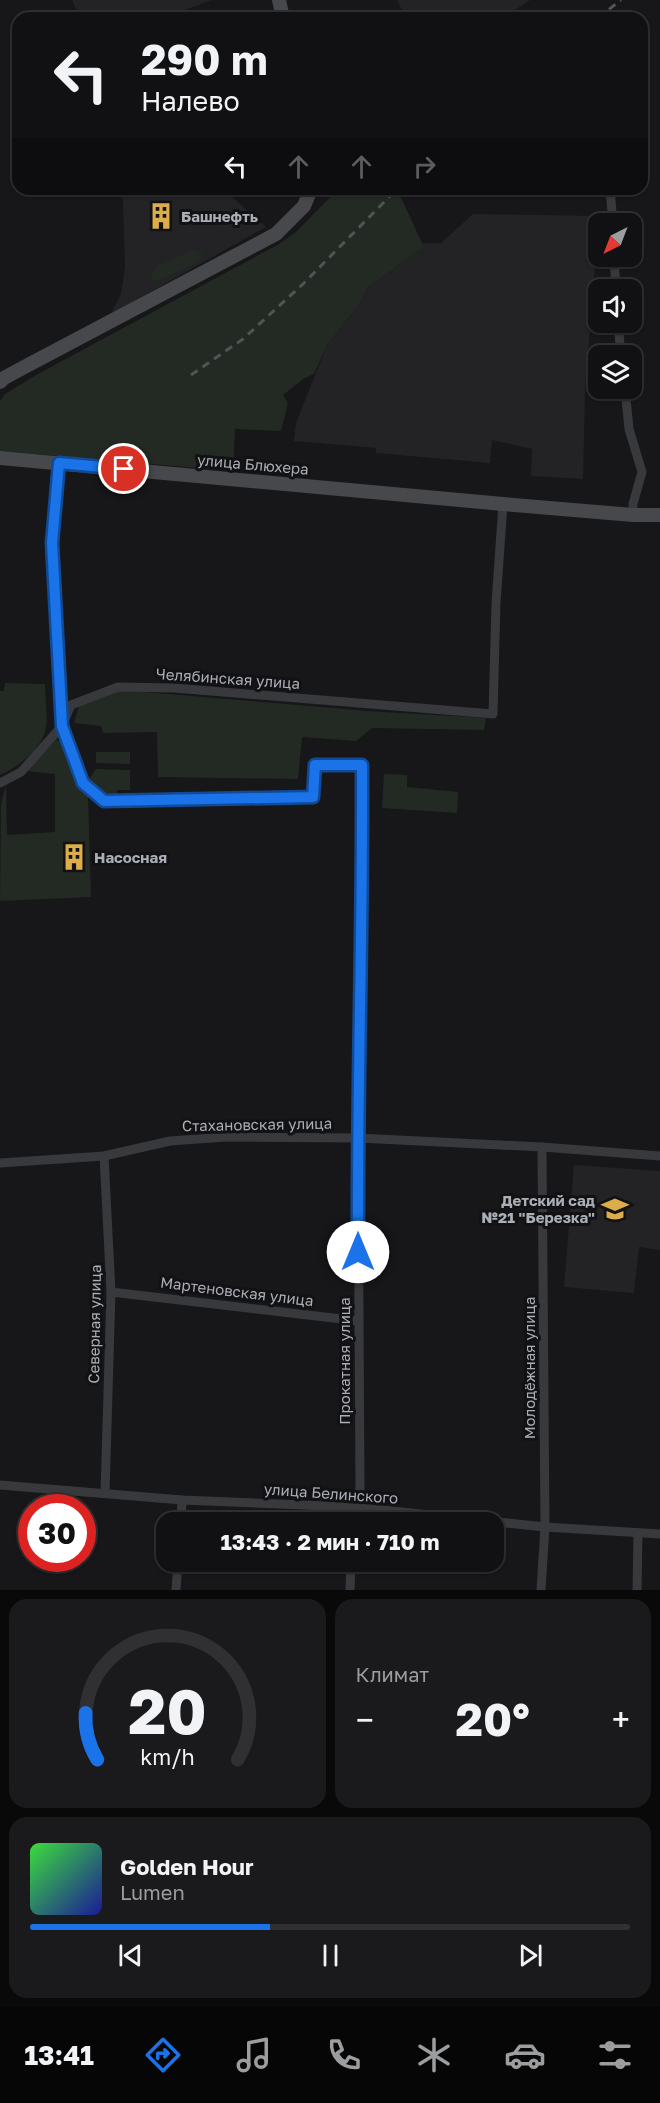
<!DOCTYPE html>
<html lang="ru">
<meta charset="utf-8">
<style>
:root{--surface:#111012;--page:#1a191b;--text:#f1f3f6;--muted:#9c9d9f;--line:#303032;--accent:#1a73e8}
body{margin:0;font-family:"Golos Text",sans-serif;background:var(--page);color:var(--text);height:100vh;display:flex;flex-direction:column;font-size:22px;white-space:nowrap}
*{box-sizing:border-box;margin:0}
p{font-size:20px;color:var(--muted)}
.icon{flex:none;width:33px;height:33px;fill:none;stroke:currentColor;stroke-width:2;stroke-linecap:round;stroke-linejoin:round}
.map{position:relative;height:1590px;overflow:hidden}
.details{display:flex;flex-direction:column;gap:9px;padding:9px;background:#09090a;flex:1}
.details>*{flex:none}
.banner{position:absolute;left:12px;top:12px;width:636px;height:183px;border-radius:18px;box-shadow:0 2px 4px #0004,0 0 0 2px var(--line);background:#111012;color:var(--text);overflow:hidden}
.needle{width:39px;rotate:222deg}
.controls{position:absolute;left:588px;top:213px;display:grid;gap:12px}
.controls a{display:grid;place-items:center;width:54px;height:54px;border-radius:12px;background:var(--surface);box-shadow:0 2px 4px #0004,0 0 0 2px var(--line);font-size:30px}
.speed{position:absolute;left:18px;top:1494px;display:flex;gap:12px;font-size:30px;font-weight:700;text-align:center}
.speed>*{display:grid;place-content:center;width:78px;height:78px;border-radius:50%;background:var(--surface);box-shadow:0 2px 4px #0004,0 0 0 2px var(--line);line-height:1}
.speed .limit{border:9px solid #d22;background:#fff;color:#111}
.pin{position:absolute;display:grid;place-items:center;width:51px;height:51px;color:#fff;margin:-26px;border:3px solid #fff;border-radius:50%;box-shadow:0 2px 6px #0007}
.me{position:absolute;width:66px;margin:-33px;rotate:0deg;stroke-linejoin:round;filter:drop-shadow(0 0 4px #0008)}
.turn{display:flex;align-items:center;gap:21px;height:126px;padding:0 30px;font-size:27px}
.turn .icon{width:78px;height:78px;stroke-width:2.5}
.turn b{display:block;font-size:42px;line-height:51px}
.lanes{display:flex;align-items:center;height:57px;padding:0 30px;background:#0003;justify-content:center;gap:30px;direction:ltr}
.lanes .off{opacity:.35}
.big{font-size:45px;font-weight:700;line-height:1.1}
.details .tile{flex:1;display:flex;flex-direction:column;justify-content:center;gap:9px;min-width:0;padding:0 21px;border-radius:18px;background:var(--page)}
.details .dial{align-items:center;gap:0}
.dial svg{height:156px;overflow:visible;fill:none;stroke:var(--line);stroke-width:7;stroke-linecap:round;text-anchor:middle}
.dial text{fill:var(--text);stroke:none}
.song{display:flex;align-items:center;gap:18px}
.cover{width:72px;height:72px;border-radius:9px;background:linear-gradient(135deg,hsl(120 70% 55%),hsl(240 70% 35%))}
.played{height:6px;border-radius:3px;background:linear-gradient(90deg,var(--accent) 40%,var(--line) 40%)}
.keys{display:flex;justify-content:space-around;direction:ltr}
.heat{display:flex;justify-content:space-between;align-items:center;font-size:33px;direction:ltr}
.details .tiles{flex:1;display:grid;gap:9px;grid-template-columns:1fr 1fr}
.tile:last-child{grid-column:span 2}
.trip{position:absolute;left:156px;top:1512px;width:348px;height:60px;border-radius:18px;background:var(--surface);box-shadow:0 2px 4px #0004,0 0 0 2px var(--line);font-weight:700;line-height:60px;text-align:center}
.tab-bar{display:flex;height:96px;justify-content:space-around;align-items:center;background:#070607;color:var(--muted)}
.tab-bar .icon{width:42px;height:42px}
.tab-bar .current{color:var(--accent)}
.tab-bar b{font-size:27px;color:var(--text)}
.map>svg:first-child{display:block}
.built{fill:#232325}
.green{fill:#232a24}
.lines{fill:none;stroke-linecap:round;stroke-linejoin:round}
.street{stroke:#38393d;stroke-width:9}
.secondary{stroke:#46484c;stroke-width:14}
.rail{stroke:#515357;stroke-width:3;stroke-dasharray:8 6;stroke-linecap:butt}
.route-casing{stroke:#114b97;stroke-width:15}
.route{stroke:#1a73e8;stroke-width:10}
.labels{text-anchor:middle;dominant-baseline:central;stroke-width:6;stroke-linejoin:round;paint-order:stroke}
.poi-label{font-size:15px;font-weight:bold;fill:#aaaeb6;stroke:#121113;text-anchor:start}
.street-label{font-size:15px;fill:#aaaeb6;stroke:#121113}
</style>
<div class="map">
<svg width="660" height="1590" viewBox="0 0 660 1590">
<rect width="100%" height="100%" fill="#171618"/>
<g class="built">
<path d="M72 0H212L163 18H80Z"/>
<path d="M397 0H530L503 18H406Z"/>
<path d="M120 189H223L266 227 111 314 121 294 125 267 123 201Z"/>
<path d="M473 214 599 216 585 392 583 479 531 476 532 449 492 440 490 463 376 453V448L294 441 296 423 327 345 360 303 368 287 422 248V243H441Z"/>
<path d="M574 1165 660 1171V1250L639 1247 634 1293 564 1287Z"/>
</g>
<g class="green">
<path d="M338 189H397L422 243V248L368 287 360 303 327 345 314 374 303 379 283 395 288 403 281 431 235 429 233 471 0 451V401L5 394 36 375 279 244 296 232Z"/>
<path d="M193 250 202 253 198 262 159 280H153L151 276 156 267Z"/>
<path d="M5 683 45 684C45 698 48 715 46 728 42 749 18 767 0 775V691H4Z"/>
<path d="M121 690 367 711 486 718 484 730 372 728 356 741 302 737 298 779 158 777 157 732 103 733 101 726 74 723 79 706Z"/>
<path d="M56 740 62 741 78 783 88 795 91 897 0 901 1 804 6 785 7 835 55 832V774L26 771Z"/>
<path d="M96 752H130V764L96 763Z"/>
<path d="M96 769 130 770V790H117V797C105 796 97 788 89 779Z"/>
<path d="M384 774 407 775V787L458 792 457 813 382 808Z"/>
</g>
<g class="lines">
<g class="street">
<path d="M610 189 613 224"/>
<path d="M614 256 616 290"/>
<path d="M618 322 621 356"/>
<path d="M625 388 629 429 642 472 633 504V515"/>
<path d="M59 463 52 543 62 726 83 783 104 801 313 797 315 765 362 766 360 1078 358 1138 360 1488 353 1507 352 1522"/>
<path d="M0 783 21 772 62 726 71 705 118 687 174 688 493 714 496 603 503 504"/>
<path d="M104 1156 111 1292 105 1493"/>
<path d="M0 1163 104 1156 170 1141 226 1137 358 1138 542 1147 660 1156"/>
<path d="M111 1292 359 1321"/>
<path d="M0 1485 182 1500 353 1507 545 1527 660 1534"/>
<path d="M181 1522 182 1500"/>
<path d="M176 1590 178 1562"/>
<path d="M350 1590 351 1562"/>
<path d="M541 1590 545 1527 542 1147"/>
<path d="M637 1590 638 1533"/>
</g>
<g class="secondary">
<path d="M279 0 283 18"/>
<path d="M0 382 4 378 30 364 276 234 304 206 311 189"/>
<path d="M0 458 503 504 633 515H660"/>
</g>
<g class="rail">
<path d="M598 18 621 0"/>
<path d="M191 375 243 339 303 284 397 189"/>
</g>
</g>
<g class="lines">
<defs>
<path id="route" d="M124 469 59 463 52 543 62 726 83 783 104 801 313 797 315 765H362C363 928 357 1090 358 1252"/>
</defs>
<use href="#route" class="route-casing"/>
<use href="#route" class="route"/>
</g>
<defs>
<symbol id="building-bare" viewBox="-9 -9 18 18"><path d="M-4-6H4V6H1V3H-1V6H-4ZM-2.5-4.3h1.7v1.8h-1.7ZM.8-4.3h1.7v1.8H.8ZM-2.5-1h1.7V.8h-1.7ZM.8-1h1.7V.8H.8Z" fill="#dcad4b" stroke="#121113" stroke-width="2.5" paint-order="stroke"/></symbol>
<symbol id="school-bare" viewBox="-9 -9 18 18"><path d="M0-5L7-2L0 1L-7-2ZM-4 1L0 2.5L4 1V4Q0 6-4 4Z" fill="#dcad4b" stroke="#121113" stroke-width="2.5" paint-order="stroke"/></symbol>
</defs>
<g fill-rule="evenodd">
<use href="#building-bare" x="142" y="197" width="38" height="38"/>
<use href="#building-bare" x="55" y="838" width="38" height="38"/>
<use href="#school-bare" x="596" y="1190" width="38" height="38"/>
</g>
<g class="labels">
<g class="poi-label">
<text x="181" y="216">Башнефть</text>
<text x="94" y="857">Насосная</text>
<text x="595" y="1200" text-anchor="end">Детский сад<tspan x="595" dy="17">№21 "Березка"</tspan></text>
</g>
<g class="street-label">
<text transform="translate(253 464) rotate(5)">улица Блюхера</text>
<text transform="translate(228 678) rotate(4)">Челябинская улица</text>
<text transform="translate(257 1124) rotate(-1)">Стахановская улица</text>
<text transform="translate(237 1291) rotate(7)">Мартеновская улица</text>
<text transform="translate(94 1324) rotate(-89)">Северная улица</text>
<text transform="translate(344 1361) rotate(-90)">Прокатная улица</text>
<text transform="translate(529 1368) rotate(-90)">Молодёжная улица</text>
<text transform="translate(331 1493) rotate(4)">улица Белинского</text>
</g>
</g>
</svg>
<div class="controls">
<a><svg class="needle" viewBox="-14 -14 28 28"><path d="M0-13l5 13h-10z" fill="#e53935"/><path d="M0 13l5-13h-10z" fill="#9c9d9f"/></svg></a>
<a><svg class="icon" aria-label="sound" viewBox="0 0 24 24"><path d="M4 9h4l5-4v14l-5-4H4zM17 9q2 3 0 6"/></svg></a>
<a><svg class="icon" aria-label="layers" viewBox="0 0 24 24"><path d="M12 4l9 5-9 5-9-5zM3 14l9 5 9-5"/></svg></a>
</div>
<div class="speed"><div class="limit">30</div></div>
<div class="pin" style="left:124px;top:469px;background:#d93025"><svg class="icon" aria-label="arrive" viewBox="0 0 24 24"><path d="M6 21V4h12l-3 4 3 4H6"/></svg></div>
<svg class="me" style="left:358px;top:1252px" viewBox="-20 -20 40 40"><circle r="19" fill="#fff"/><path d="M0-13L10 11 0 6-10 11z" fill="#1a73e8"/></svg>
<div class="trip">13:43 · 2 мин · 710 m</div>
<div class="banner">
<div class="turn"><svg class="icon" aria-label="left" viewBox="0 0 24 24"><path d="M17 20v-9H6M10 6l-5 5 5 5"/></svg><div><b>290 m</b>Налево</div></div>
<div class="lanes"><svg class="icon" aria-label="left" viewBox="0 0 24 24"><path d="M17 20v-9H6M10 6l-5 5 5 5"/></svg><svg class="icon off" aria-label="ahead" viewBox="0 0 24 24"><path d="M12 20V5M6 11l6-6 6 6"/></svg><svg class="icon off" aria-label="ahead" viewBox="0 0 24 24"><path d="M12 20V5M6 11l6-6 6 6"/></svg><svg class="icon off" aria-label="right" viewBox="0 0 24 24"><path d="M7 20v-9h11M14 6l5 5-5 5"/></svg></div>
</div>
</div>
<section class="details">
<div class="tiles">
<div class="tile dial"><svg viewBox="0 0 100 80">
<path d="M14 69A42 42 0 1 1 86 69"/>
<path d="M14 69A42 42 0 0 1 8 45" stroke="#1a73e8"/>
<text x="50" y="56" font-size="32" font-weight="700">20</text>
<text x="50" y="72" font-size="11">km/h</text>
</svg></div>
<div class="tile"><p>Климат</p>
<div class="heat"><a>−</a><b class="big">20°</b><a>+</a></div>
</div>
<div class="tile">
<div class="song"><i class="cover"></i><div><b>Golden Hour</b><p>Lumen</p></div></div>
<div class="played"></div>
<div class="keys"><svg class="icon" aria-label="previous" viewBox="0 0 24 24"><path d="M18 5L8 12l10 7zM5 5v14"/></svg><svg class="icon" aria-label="pause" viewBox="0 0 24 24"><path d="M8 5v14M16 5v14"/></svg><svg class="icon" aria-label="next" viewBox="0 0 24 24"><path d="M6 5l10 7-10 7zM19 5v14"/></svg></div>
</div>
</div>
</section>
<nav class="tab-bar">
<b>13:41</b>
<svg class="icon current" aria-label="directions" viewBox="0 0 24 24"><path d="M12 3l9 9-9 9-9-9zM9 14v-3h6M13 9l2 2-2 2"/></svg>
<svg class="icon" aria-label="music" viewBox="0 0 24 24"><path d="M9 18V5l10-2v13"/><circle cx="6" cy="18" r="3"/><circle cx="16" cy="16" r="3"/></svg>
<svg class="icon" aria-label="phone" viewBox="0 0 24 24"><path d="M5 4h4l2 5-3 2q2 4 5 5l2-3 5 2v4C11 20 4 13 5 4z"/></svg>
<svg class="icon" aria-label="climate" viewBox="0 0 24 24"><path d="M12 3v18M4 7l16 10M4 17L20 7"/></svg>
<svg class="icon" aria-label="car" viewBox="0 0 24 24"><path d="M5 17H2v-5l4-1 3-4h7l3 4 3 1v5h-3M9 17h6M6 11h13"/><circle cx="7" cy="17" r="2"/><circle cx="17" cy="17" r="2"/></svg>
<svg class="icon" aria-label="filters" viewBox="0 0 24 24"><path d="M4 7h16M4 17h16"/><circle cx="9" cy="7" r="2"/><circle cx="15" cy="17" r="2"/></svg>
</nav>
